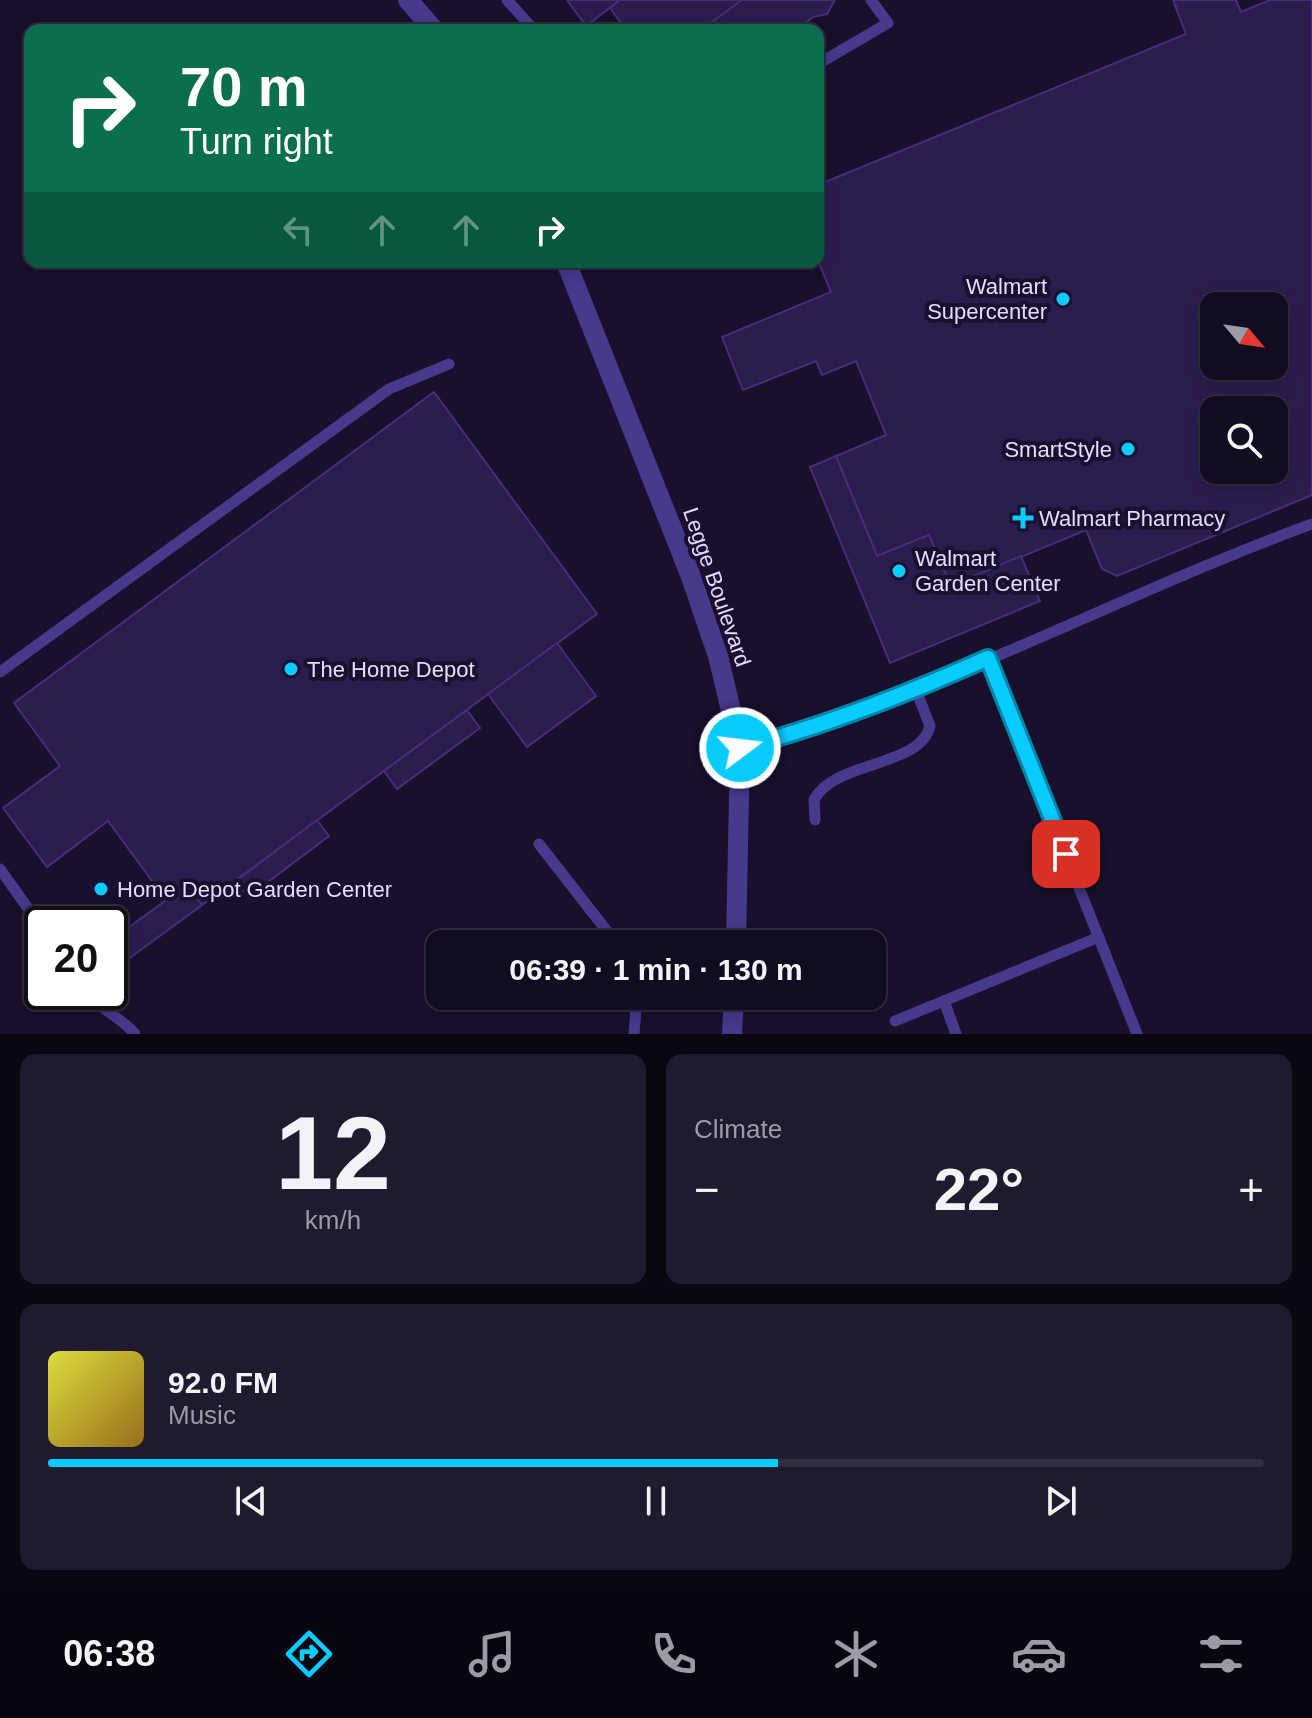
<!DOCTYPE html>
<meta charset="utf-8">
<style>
:root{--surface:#120c21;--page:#1f1a2e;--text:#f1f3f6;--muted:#9c9ba5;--line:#312c3f;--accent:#08cbff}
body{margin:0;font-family:Helvetica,sans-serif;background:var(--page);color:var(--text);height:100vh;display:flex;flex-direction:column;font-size:30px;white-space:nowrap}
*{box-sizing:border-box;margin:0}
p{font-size:26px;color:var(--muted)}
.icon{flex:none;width:44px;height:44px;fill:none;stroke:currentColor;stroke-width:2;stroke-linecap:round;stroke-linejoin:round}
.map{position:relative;height:1034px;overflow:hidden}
.sheet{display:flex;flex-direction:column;gap:20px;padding:20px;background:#0a0712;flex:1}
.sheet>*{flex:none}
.guide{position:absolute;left:24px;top:24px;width:800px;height:244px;border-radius:16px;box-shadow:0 4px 20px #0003,0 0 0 2px var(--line);background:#0b6e4f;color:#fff;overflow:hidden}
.needle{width:52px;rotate:119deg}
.fabs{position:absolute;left:1200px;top:292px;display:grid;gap:16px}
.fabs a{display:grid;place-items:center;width:88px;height:88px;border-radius:16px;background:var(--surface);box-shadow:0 4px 20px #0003,0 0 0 2px var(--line);font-size:40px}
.speed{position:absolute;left:24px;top:906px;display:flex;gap:16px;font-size:40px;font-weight:700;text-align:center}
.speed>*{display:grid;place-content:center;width:104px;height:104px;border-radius:50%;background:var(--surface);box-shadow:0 4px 20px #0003,0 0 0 2px var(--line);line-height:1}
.speed .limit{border:4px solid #111;border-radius:12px;background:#fff;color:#111}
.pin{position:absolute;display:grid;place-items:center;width:68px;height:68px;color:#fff;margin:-34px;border-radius:16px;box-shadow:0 4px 12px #0006}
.me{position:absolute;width:88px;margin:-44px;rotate:75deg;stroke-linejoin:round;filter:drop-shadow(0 0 6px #0008)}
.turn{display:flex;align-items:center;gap:28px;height:168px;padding:0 24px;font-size:36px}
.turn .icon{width:104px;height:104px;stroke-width:2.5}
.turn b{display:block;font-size:56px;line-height:68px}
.lanes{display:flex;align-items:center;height:76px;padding:0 24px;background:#0003;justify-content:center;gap:40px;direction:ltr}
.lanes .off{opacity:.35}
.big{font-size:60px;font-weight:700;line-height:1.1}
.sheet .card{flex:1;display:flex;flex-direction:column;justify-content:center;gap:12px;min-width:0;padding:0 28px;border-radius:16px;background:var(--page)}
.sheet .dial{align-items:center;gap:0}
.dial b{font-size:104px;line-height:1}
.song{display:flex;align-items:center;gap:24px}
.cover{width:96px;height:96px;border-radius:12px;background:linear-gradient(135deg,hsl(60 70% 55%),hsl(40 70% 35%))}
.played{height:8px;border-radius:4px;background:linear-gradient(90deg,var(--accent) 60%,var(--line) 60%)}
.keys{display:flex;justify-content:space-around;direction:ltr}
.heat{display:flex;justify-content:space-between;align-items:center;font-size:44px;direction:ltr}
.sheet .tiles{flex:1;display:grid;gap:20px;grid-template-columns:1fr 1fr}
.card:last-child{grid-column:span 2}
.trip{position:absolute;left:426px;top:930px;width:460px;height:80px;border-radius:16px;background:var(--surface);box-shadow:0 4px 20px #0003,0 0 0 2px var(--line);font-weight:700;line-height:80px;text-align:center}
.tab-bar{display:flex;height:128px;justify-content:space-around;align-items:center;background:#07050d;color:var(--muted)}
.tab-bar .icon{width:56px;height:56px}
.tab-bar .current{color:var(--accent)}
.tab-bar b{font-size:36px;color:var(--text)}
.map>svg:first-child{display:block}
.building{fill:#2b1c4e;stroke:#452d7b;stroke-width:2;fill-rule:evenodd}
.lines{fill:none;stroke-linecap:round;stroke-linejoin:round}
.service{stroke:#463a8d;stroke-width:11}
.minor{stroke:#463a8d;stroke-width:20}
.route-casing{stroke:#0584a6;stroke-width:20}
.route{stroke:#08cbff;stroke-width:14}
.poi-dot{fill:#08cbff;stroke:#18102c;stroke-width:3}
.labels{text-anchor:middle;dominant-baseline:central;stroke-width:8;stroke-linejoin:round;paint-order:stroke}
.poi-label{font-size:22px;fill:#e4dcff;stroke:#18102c;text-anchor:start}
.street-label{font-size:22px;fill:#e4dcff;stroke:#18102c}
</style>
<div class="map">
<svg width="1312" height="1034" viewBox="0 0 1312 1034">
<rect width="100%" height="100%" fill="#18102c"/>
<g class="building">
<path d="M567 0H620L586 26Z"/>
<path d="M620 0H742L701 30H626L610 8Z"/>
<path d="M742 0H835L827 14 813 17 796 30H701Z"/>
<path d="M1173 0H1236L1241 12 1270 0H1312V495L1117 576 1102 569 1086 530 951 586 929 535 877 556 836 456 886 435 856 361 822 375 816 361 743 390 722 337 831 292 818 261V185L1186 34ZM1214 306H1274V366H1214ZM1214 410H1274V470H1214Z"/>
<path d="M434 392 597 614 202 905 187 885 166 900 108 821 47 867 3 808 60 766 14 703Z"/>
<path d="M836 456 877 556 929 535 951 586 1021 556 1040 601 890 663 810 467Z"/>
<path d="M557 643 596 696 527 747 488 694Z"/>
<path d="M467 710 480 728 397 789 384 771Z"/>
<path d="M317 820 329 836 248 897 236 881Z"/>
<path d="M187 885 202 905 120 965 110 951V941Z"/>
</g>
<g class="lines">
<g class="service">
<path d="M507 0 534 30"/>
<path d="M818 64 888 23 871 0"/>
<path d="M988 658 1137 1034"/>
<path d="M0 672 389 389 449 364"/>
<path d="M740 748C938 696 1120 594 1312 524"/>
<path d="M815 820 814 800C834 760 920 768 930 726L916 690"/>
<path d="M539 844 617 944"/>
<path d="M0 869 42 928"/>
<path d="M87 992C100 1010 121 1017 135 1034"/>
<path d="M944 1001 956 1034"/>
<path d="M895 1021 1099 937"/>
<path d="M634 1034 637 996"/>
</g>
<g class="minor">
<path d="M408 0 434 30"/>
<path d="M566 262 690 574 718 656 740 748 736 944"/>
<path d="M732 1034 734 996"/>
</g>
</g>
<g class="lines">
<defs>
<path id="route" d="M740 748C825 726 907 694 988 658L1066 854"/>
</defs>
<use href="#route" class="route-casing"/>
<use href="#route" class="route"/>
</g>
<g class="poi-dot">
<circle cx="1063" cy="299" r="8"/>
<circle cx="1128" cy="449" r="8"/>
<path d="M1019 506h8v8h8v8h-8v8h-8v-8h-8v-8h8z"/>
<circle cx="899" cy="571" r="8"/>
<circle cx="291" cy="669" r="8"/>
<circle cx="101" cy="889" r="8"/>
</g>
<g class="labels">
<g class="poi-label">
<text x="1047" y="286" text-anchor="end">Walmart<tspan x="1047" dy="25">Supercenter</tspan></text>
<text x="1112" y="449" text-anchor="end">SmartStyle</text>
<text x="1039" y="518">Walmart Pharmacy</text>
<text x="915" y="558">Walmart<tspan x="915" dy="25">Garden Center</tspan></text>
<text x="307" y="669">The Home Depot</text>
<text x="117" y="889">Home Depot Garden Center</text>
</g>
<g class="street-label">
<text transform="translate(717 587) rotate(71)">Legge Boulevard</text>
</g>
</g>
</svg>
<div class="fabs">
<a><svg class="needle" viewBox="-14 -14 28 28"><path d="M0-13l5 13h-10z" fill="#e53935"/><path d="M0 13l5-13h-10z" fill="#9c9ba5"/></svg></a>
<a><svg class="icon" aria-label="search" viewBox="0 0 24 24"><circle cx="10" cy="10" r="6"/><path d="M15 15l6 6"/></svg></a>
</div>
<div class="speed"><div class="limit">20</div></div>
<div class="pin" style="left:1066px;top:854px;background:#d93025"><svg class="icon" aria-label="arrive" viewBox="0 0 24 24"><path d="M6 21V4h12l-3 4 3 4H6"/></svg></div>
<svg class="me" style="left:740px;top:748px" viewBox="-20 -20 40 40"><circle r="17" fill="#08cbff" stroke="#fff" stroke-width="3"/><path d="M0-11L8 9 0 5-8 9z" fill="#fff"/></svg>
<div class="trip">06:39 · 1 min · 130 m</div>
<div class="guide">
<div class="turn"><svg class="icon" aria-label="right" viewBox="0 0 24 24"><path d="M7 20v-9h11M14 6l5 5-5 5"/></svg><div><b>70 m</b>Turn right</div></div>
<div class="lanes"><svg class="icon off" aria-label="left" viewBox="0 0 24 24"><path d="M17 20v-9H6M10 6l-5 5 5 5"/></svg><svg class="icon off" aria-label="ahead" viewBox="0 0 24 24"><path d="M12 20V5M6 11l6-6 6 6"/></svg><svg class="icon off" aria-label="ahead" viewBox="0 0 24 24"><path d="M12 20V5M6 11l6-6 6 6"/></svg><svg class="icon" aria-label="right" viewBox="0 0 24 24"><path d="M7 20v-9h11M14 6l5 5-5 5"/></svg></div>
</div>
</div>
<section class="sheet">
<div class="tiles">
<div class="card dial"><b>12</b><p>km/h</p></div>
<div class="card"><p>Climate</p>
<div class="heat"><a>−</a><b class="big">22°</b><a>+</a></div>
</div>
<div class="card">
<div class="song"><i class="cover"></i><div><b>92.0 FM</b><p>Music</p></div></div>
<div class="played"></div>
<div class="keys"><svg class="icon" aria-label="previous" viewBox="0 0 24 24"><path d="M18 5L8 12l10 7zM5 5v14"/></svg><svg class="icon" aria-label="pause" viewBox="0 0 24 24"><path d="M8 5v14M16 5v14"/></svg><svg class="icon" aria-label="next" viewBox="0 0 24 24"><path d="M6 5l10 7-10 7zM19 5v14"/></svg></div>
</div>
</div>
</section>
<nav class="tab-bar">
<b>06:38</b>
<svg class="icon current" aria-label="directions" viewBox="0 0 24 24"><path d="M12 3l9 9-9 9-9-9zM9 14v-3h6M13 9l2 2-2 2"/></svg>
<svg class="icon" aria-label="music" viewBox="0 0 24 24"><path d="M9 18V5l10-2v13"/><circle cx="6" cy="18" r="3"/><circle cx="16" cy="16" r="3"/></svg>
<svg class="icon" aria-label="phone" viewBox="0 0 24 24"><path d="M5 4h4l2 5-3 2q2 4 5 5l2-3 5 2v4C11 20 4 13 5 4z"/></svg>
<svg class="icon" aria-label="climate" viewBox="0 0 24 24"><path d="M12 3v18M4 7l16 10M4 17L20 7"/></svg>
<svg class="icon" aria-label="car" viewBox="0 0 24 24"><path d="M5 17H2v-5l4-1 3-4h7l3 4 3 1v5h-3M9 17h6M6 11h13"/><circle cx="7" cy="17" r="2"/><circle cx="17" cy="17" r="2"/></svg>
<svg class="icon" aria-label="filters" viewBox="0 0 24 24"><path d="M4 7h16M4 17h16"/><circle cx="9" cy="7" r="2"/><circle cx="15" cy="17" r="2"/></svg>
</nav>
